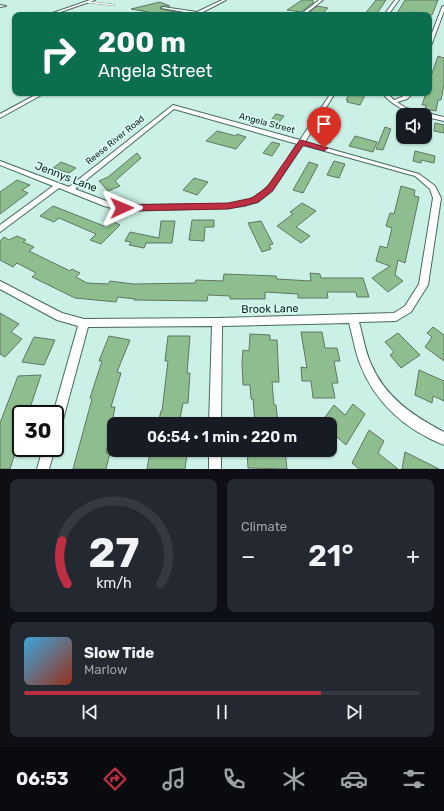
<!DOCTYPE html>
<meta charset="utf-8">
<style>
:root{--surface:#171b24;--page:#242831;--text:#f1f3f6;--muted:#9ea1a6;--line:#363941;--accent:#bf2f44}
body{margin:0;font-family:Rubik,sans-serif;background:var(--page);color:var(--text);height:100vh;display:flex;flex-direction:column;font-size:15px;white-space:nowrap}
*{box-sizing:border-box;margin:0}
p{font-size:13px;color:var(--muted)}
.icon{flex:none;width:22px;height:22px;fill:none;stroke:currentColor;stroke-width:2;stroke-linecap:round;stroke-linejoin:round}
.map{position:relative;height:469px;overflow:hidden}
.panel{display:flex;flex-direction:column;gap:10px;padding:10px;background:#0d0f14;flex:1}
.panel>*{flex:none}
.hud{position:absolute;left:12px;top:12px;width:420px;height:84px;border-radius:8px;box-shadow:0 1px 3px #0004;background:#0b6e4f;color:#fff;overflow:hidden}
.buttons{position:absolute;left:396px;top:108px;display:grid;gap:8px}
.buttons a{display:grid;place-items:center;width:36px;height:36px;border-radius:8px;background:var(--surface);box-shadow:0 1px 3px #0004;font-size:20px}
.speed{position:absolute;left:12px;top:405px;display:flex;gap:8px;font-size:20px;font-weight:700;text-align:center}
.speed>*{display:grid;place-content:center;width:52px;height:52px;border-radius:50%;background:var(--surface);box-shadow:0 1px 3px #0004;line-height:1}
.speed .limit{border:2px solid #111;border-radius:6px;background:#fff;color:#111}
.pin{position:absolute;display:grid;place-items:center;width:34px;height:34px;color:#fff;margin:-41px -17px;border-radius:50% 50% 50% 0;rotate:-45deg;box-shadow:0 0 4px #0007}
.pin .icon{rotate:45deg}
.me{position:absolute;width:44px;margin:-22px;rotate:89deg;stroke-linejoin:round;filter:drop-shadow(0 0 3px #0008)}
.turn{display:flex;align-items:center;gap:14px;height:84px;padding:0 20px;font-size:18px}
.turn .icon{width:52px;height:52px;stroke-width:2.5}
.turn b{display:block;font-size:28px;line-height:34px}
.big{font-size:30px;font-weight:600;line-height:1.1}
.panel .card{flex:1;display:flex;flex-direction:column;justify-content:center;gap:6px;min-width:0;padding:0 14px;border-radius:8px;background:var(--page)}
.panel .dial{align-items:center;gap:0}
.dial svg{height:104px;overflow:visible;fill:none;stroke:var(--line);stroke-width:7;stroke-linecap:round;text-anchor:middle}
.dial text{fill:var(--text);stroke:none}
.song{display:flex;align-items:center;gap:12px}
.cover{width:48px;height:48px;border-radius:6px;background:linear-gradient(135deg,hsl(200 70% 55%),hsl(10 70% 35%))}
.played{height:4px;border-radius:2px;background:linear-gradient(90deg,var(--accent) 75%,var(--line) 75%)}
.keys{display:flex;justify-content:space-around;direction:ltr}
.heat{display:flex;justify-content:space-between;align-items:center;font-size:22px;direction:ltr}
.panel .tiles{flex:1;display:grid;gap:10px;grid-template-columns:1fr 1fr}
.card:last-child{grid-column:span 2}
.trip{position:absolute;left:107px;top:417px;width:230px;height:40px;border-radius:8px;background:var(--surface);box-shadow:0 1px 3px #0004;font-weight:600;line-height:40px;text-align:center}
.dock{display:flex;height:64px;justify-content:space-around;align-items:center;background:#090b0e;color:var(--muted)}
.dock .icon{width:28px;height:28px}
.dock .current{color:var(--accent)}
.dock b{font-size:18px;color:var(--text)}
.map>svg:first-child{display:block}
.building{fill:#8ebe90;stroke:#607661}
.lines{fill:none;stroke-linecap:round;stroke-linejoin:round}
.lane-casing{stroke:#476961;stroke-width:2}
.street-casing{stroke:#476961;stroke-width:2}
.lane{stroke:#fff;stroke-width:1.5}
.street{fill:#fff;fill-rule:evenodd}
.route{fill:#bf2f44;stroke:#7c1f2c}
.labels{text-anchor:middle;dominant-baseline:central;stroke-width:3.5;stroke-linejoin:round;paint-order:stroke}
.far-street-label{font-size:9px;fill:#0f1d19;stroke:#d8fdf3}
.street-label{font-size:11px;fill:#0f1d19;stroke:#d8fdf3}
</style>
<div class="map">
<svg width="444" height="469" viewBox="0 0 444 469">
<rect width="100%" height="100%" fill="#cbf0e6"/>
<g class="building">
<path d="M302 0H313V3L301 12 287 10Z"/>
<path d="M376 0H386L376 15H364Z"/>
<path d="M405 0H438L432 15 409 12 407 15H396Z"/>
<path d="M160 2 170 6H162L160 8 161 9 176 12 170 15H165L131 9Z"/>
<path d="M317 6 328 8 321 15 309 13Z"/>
<path d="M438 56 444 58V85L441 100H438L436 111 425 109 426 105H422L426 93H429V82Z"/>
<path d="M350 93H366L360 105 347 102 348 100H346Z"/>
<path d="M276 114 284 116 276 126 268 124Z"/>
<path d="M435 123 444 125V133L434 131Z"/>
<path d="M385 127 391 129 383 150 376 149Z"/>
<path d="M328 129 336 131 330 143 321 141Z"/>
<path d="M217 131 236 136 237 134 246 137 236 149 206 141Z"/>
<path d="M355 136 377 142 373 152 349 146Z"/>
<path d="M272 142 280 144 272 156 263 153Z"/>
<path d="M415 151 435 156 434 163 421 160V163L413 161Z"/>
<path d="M137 153 141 158 115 181 120 186 108 191 99 181 108 177Z"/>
<path d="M334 161 345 164 339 178 327 175Z"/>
<path d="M61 162 76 168 69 173 53 168Z"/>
<path d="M309 162 318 165 303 193 293 190Z"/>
<path d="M194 178 208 182 197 195 183 190Z"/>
<path d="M17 180 30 185 22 190 28 193 0 214V192Z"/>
<path d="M401 186 415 190 414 196 419 197 405 263 398 260 395 275 403 281 388 292 372 278 390 266 376 261 380 246 387 248 392 228 386 226 390 213 394 214Z"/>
<path d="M302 203 316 211 296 227 310 236 301 243 277 226 293 214 290 212Z"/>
<path d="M53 206 104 226 110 220 120 225 101 244 90 240 96 234 59 218 54 222 40 216Z"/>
<path d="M192 220H214V227H205L204 241 189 240Z"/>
<path d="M161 221H175L172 243H146L144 248 129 245 131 242 125 241 130 232 159 238Z"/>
<path d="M261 221 273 244 269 245 271 249 262 252 248 223Z"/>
<path d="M17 236 26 240 23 242 34 247 29 251 70 271 72 269 80 273 76 277 87 283 108 284 110 281 133 284 195 283 196 280 223 281 224 274 276 276 277 279 311 281 310 273 320 274 321 278H363L369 297H357L356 292H327L328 298H298V294L265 292V299H230V296L208 295 207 301 134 300 135 299 118 297 116 302 75 298 32 277 36 273 17 263 13 267 0 260V241L4 237 9 240Z"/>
<path d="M0 313 19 324 11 332 22 339 5 357 0 354Z"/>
<path d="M433 327 444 335V361L425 347 432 337 427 333Z"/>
<path d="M301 332H322L325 348H337L340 361H334L338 383H332L335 398H313L311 381H302L301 367 307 368Z"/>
<path d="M398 333 420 355 401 368 390 355 394 352 385 342Z"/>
<path d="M250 334 270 335V340H277L279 382H272L274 405H276L278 424H255L253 399H251L250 385H243L242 362 243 350 249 351Z"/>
<path d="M109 336 130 340 117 372 121 373 111 407H115L106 453H110L106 469H73L92 399 90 398 102 361H99Z"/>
<path d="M168 336H190L187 373H190L188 403H183L179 424H158L161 411H162L168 361H165Z"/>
<path d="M34 337 55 340 44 365 22 362Z"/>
<path d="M419 370 444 381V401L433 396 432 403 415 395Z"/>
<path d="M41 375 28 414H21V435L10 469H0V423L18 376Z"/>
<path d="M353 404 365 414 346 445 330 431V424H320L334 405 345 415Z"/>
<path d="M369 430 384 441 378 453 398 469H359L352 463Z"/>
<path d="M247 450H285L287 469 248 468Z"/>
<path d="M150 452 187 454 185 469H147Z"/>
<path d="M405 452 439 469H402Z"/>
</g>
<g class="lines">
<defs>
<path id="lane" d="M88 2 114 5"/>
<g id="street">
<path d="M90 0H95L52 15H47Z"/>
<path d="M222 0H226L201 13 211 15H202L161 8 163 7 197 12Z"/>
<path d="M319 0H323L304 15H300Z"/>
<path d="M395 0H399L388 15H384Z"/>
<path d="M0 5 6 6 0 7Z"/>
<path d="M444 6V11L431 46 429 47V41L442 7Z"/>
<path d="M39 93H45L0 118V114Z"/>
<path d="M331 93H335L305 142 419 174 435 186 441 198 428 285 411 312 396 321 359 322C363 336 365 351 371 364 385 397 413 416 444 432V445C406 430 375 403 360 364 355 351 353 337 349 323L222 326 221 424H209L212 326 88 327 61 427 59 431 55 433V414H53L78 326 57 320 0 289V281L62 313 84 319 217 318 394 313 405 306 419 284 433 198 430 189 415 176 303 145 272 191 258 202 244 206 228 208 122 211 104 206 59 188 0 232V225L53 186 0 165V161L69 187 173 105 300 140ZM174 109 297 144C285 162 273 188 252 198 245 202 236 202 228 204L122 205 109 202 75 189Z"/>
<path d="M382 93H387L394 100C401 98 407 93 413 93L407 99 397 102 406 108 444 117V121C420 115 399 113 382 93Z"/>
<path d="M55 447V448L49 469H37L43 448Z"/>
<rect x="209" y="450" width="12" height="19"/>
</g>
</defs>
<use href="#lane" class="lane-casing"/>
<use href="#street" class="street-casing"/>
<use href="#lane" class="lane"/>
<use href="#street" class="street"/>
</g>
<path class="route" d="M301 140 328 148 324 151 303 145 273 190 258 202 247 205 228 209 122 211 118 208 122 205 228 203 252 198 267 187 299 141Z"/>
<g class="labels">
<g class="far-street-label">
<text transform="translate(267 123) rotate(15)">Angela Street</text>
<text transform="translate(115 140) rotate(-39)">Reese River Road</text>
</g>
<g class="street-label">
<text transform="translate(66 177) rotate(21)">Jennys Lane</text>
<text transform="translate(270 309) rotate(-1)">Brook Lane</text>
</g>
</g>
</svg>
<div class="buttons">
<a><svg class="icon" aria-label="sound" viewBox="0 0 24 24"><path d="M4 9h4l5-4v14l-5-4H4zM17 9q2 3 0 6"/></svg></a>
</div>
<div class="speed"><div class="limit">30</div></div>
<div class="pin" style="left:324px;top:148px;background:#d93025"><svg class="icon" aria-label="arrive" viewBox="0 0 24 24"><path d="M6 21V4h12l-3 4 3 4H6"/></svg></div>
<svg class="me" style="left:122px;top:208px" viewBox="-20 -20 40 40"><path d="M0-17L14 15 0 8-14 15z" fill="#bf2f44" stroke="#fff" stroke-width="4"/></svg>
<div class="trip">06:54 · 1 min · 220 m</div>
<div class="hud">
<div class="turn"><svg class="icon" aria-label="right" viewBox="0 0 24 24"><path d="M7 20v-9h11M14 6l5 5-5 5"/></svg><div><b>200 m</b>Angela Street</div></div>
</div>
</div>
<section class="panel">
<div class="tiles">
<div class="card dial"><svg viewBox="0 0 100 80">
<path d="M14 69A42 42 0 1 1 86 69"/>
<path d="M14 69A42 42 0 0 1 10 36" stroke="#bf2f44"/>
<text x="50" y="56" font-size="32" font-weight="700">27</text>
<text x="50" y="72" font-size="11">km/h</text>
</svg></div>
<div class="card"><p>Climate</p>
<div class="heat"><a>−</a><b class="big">21°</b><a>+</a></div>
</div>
<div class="card">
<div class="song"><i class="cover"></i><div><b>Slow Tide</b><p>Marlow</p></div></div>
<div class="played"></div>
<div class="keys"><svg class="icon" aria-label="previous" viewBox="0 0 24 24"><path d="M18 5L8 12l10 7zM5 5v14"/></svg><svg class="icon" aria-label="pause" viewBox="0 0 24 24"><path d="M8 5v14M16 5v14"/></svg><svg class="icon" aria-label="next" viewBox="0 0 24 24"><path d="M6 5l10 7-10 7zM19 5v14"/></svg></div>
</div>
</div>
</section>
<nav class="dock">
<b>06:53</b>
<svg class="icon current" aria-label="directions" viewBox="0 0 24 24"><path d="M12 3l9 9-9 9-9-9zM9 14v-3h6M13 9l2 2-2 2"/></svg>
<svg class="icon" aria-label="music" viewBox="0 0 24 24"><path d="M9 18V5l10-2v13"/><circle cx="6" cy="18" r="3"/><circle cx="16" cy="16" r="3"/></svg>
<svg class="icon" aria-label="phone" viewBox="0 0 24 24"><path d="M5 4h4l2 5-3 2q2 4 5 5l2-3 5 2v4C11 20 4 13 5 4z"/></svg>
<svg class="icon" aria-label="climate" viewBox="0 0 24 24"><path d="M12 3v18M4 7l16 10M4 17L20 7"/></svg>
<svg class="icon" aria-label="car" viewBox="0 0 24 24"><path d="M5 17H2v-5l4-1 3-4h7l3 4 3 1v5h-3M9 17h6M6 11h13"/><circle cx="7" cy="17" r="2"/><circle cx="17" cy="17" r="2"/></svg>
<svg class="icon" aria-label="filters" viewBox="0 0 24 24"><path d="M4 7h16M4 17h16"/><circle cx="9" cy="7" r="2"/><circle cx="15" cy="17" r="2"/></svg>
</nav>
